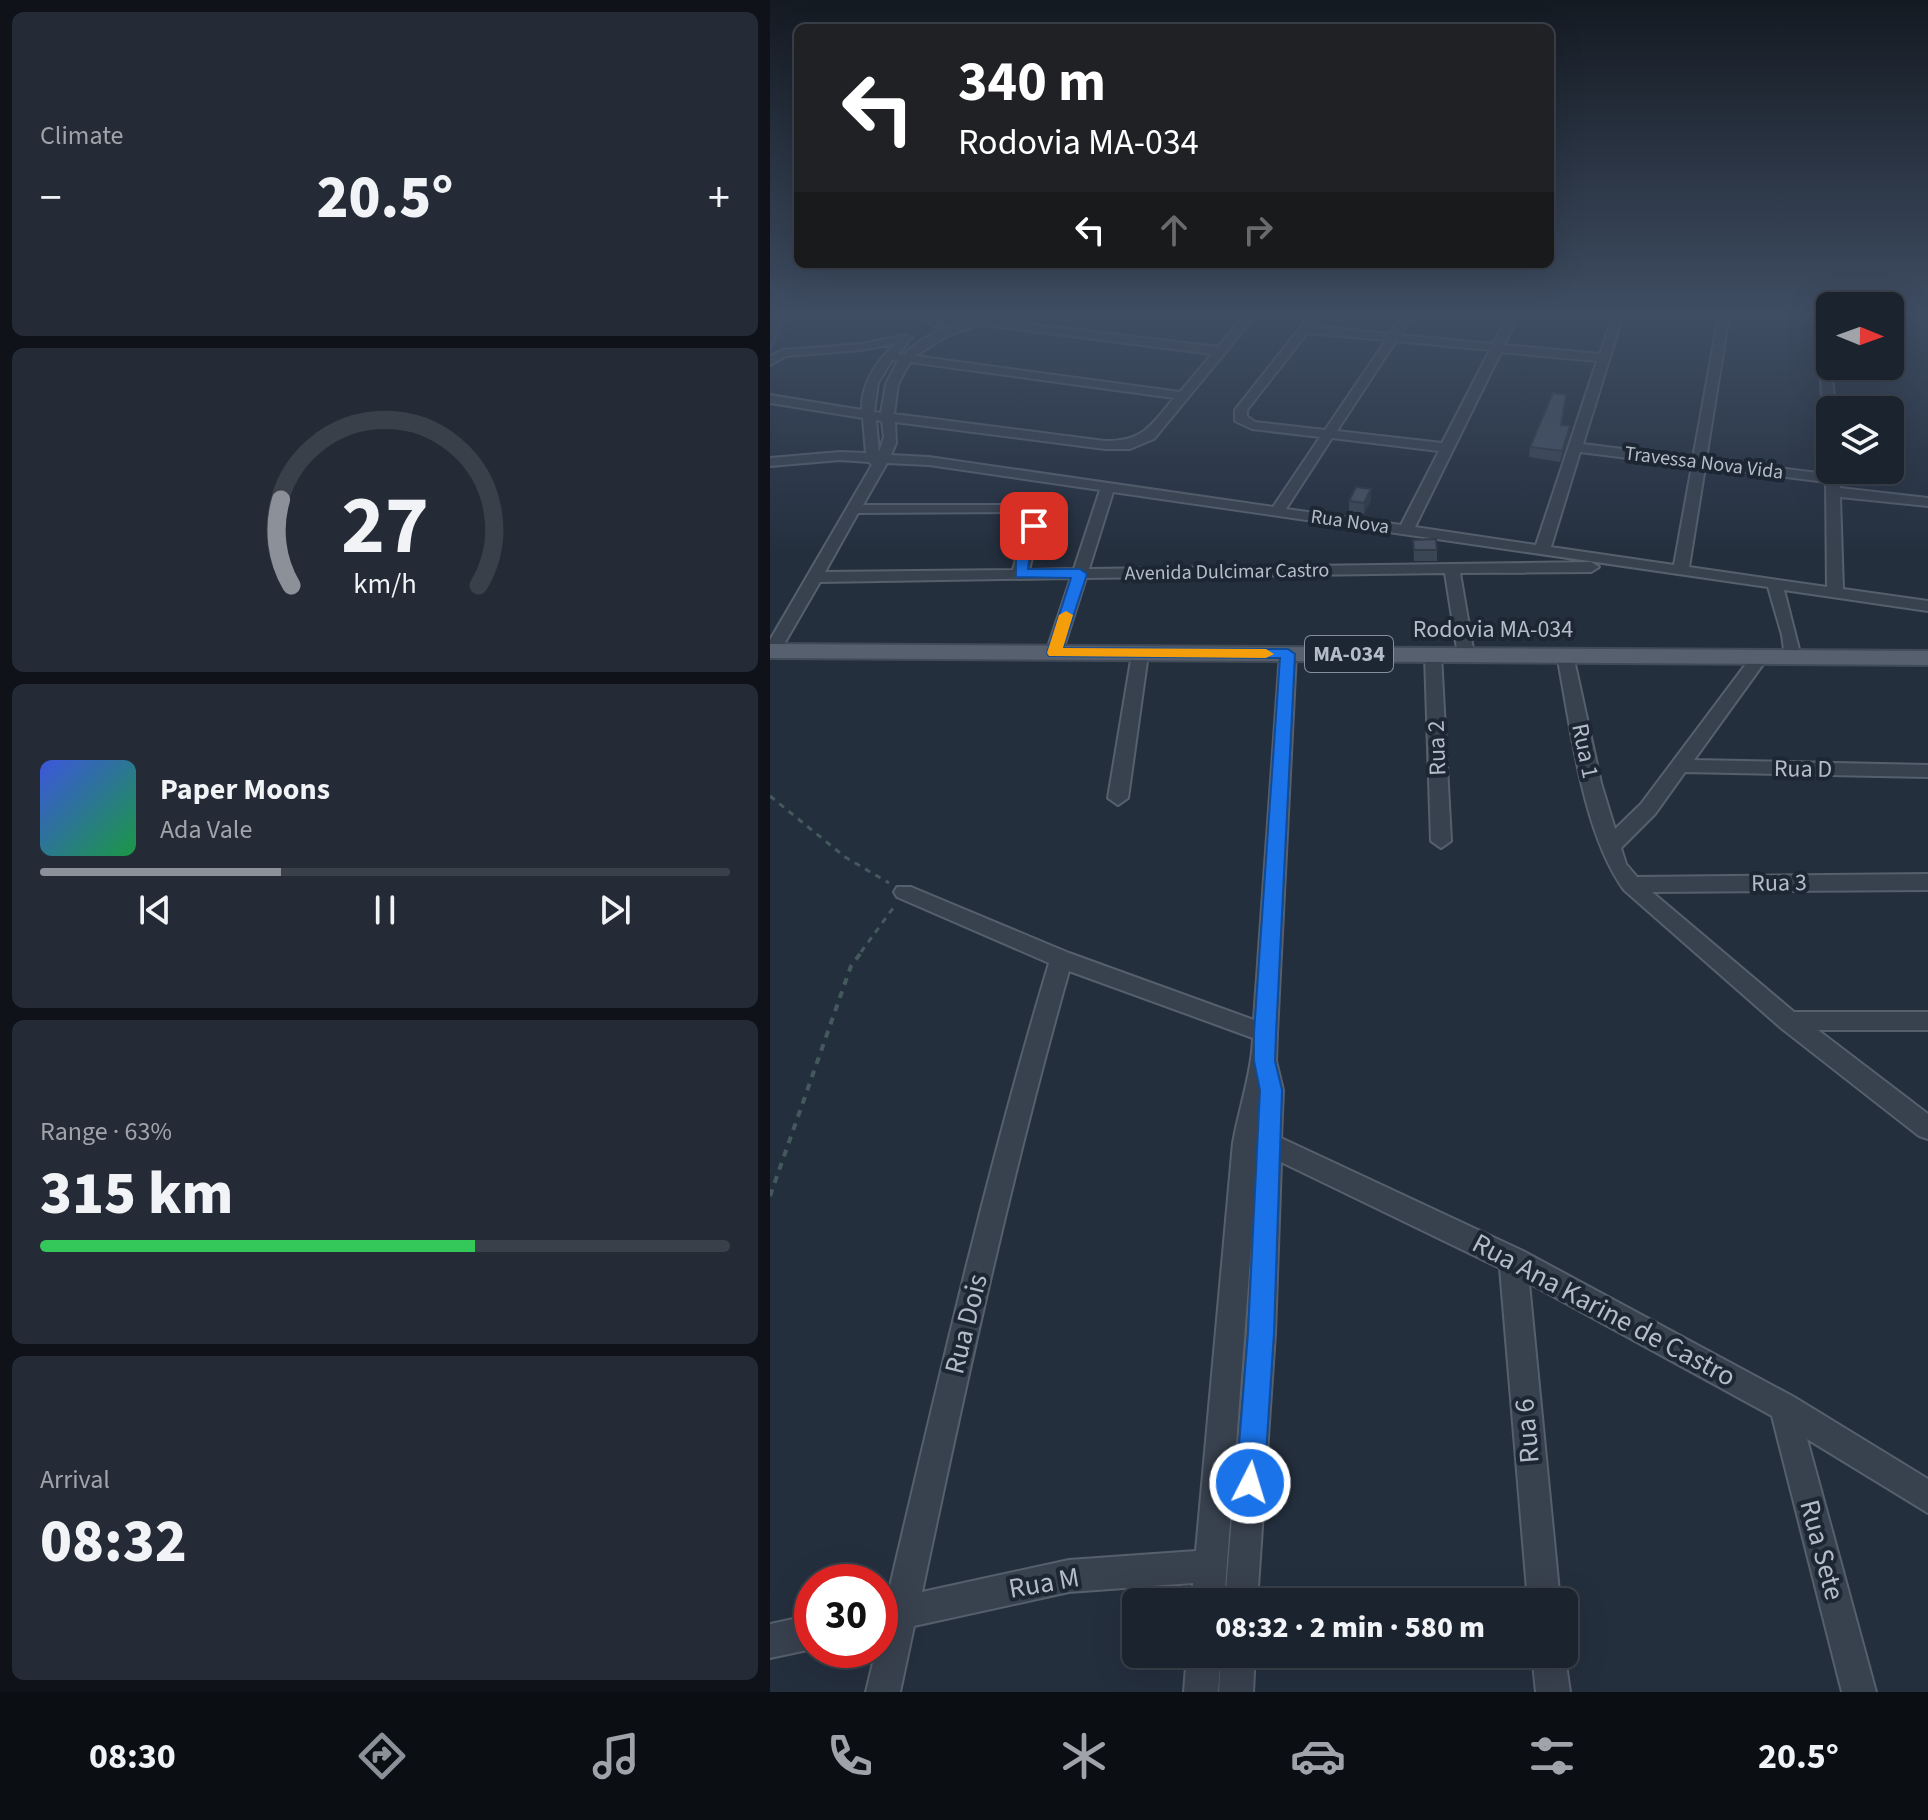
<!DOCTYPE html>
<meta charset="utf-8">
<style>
:root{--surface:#1b232e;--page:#242b36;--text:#f1f3f6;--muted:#a0a4aa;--line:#39404a;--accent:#8c9099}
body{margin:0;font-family:"Source Sans 3",sans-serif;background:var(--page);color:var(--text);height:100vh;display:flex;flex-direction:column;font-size:30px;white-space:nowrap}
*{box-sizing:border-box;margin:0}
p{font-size:26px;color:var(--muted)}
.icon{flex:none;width:44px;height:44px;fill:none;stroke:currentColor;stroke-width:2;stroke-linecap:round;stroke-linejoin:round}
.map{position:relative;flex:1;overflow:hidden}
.side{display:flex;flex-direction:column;gap:12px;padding:12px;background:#0f1319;width:770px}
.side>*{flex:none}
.banner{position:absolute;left:24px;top:24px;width:760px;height:244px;border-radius:12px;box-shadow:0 8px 32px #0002,0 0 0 2px var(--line);background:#202124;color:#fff;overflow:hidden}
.needle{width:52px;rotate:91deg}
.controls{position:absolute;left:1046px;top:292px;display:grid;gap:16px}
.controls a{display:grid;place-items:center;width:88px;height:88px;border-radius:12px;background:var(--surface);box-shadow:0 8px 32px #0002,0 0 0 2px var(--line);font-size:40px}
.speed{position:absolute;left:24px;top:1564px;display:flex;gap:16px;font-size:40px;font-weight:700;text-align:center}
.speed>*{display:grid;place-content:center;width:104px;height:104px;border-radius:50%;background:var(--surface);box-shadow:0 8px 32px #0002,0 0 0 2px var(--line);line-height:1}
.speed .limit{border:12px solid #d22;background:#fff;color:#111}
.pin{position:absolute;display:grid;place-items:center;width:68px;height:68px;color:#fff;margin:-34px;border-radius:16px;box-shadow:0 4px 12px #0006}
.me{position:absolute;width:88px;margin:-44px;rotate:5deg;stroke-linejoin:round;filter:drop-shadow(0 0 6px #0008)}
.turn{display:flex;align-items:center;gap:28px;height:168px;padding:0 32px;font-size:36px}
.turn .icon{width:104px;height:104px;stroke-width:2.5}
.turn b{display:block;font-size:56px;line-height:68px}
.lanes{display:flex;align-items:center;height:76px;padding:0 32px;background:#0003;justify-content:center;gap:40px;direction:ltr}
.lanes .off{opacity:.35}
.big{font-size:60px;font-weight:800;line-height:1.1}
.side .card{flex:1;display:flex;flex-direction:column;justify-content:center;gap:12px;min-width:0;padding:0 28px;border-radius:12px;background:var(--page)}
.side .dial{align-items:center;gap:0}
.dial svg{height:208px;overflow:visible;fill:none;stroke:var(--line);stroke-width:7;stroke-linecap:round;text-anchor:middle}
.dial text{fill:var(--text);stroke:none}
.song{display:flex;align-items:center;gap:24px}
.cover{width:96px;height:96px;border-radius:12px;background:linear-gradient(135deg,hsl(230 70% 55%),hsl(140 70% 35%))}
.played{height:8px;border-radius:4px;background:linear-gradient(90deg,var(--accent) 35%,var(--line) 35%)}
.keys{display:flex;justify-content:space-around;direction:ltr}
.heat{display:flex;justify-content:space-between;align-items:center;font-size:44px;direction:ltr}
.charge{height:12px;border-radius:6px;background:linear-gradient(90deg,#34c759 63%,var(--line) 0)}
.trip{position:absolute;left:352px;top:1588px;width:456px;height:80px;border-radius:12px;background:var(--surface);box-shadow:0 8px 32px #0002,0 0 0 2px var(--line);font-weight:800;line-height:80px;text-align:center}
.dock{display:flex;height:128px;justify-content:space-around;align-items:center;background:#0b0e12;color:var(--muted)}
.dock .icon{width:56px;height:56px}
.dock .active{color:var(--accent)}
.dock b{font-size:36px;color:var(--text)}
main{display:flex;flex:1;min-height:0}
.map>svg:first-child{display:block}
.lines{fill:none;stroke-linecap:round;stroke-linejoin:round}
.stream{stroke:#394c67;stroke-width:3}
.minor-casing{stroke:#565f6c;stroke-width:4}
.major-casing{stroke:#414a57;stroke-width:4}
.path-far2{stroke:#44595c;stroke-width:2;stroke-dasharray:4 4;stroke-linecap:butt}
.path-far1{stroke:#44595c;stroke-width:3;stroke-dasharray:6 6;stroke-linecap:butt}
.path{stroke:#44595c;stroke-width:4;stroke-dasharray:7 7;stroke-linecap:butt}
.minor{fill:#38414e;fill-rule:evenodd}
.major{fill:#56606e;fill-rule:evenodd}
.wall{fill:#3b4654}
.shaded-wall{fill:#303945}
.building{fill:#455162;stroke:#303945;stroke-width:2}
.route{fill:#1a73e8;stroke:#114b97;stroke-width:2}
.slow{fill:#f59e0b}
.labels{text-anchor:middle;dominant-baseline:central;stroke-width:8;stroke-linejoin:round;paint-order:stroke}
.far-street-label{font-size:20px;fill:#b4bcc9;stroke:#1d2633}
.shield{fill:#1d2633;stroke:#878f9c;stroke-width:2}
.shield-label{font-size:22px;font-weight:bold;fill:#b4bcc9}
.street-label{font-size:24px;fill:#b4bcc9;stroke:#1d2633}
.near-street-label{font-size:28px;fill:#b4bcc9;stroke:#1d2633}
</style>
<main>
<section class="side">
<div class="card"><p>Climate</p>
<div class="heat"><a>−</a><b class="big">20.5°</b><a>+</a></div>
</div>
<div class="card dial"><svg viewBox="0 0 100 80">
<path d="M14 69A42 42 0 1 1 86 69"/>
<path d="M14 69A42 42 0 0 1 10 36" stroke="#8c9099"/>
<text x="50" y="56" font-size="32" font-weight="700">27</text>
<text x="50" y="72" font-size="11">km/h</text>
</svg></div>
<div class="card">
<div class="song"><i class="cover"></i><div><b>Paper Moons</b><p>Ada Vale</p></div></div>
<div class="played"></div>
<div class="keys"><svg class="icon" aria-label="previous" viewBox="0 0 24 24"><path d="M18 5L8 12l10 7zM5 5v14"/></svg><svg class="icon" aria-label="pause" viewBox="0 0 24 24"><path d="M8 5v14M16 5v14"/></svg><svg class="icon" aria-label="next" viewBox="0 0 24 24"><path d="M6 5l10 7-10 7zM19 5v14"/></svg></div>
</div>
<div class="card"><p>Range · 63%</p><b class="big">315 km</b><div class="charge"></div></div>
<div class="card"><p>Arrival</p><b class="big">08:32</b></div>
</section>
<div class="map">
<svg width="1158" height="1692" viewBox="0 0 1158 1692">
<rect width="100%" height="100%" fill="#242f3e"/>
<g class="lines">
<path class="stream" d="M0 349 14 315"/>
<defs>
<g id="minor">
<path d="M148 315H161L177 325 167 327Z"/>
<path d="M220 315H236L226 320 448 347 475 315H486L384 439 360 449H335L125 422 126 443 121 455 159 457 503 507 550 437 482 429 465 421V410L540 315H550L542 326 620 334 633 315H643L630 335 723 344 738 315H748L734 345 830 354 843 315H853L813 444 923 458 949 315H959L936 459 1056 474 1060 467V470H1070V488L1158 498V506L1070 497 1073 589 1158 601V611L1014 590 1031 657 1023 662 1015 657 1012 635 998 587 343 492 319 569 821 562 829 567 821 572 690 573 704 655 696 660 688 655 675 573 316 578 292 653 284 658 276 653 301 578 50 582 10 651 0 656V640L102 465 99 462 70 460 0 466V458L70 452 96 453 93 418 0 403V395L92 410C91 383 106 362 125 344L91 350 16 356 0 365V356L13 350 91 344 136 335 142 338 135 342 137 344 128 354 134 355C155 331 191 323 220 315ZM211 324 215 325 442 354 410 392 145 356 177 336ZM537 333 616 340 555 430 485 422 477 416V410ZM626 341 720 350 672 443 567 431ZM731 352 827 361 766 545 645 527ZM122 360 128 361 116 384 111 413 104 412 108 383ZM140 362 404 398C380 426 374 441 335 441L124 414 128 384ZM106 420 112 421 114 437 109 452ZM562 438 669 451 631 525 516 509ZM810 452 922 466 904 565 781 547ZM117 463 159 465 330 490 304 569 259 570 272 520 270 505H93ZM935 467 1056 482 1057 587 919 567ZM88 513 259 512V513L243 570 55 572Z"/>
<path d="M1047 315H1057L1065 410H1060V435L1054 431Z"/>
<path d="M370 649 378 654 358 798 348 805 338 798 362 654Z"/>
<path d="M518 649 526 654 507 1033 506 1061 513 1090 511 1138 753 1251 1024 1397 1158 1479V1513L1037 1439 1106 1692H1072L1002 1416 759 1283 790 1602H758L730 1268 511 1162 505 1333 487 1602H455L477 1333 482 1233 454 1602H422L423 1583 299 1592 144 1626 130 1692H96L106 1650H110V1600L117 1599C167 1386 216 1173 279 963L127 897 124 892 127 887H141L299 953 484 1020 510 654ZM299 971 483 1038C482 1072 469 1109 463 1143L426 1551 299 1560 152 1592C196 1383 241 1176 299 971Z"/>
<path d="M663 650 671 655 681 841 671 848 661 841 655 655Z"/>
<path d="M795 650 803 655 831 783 845 829 871 804 985 652 991 651 999 656 924 760 1158 765V777L915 772 885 814 851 848 856 864 867 877 1158 874V890L882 892 1024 1012H1158V1030H1048L1158 1114V1139L1149 1136 1011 1028 854 890C812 832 801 726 787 655Z"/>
<path d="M42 1615V1649L0 1658V1624Z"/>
<path d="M794 1650 800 1692H766L762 1654H794Z"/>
<path d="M417 1654H451L448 1692H414Z"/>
<path d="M451 1654H485L483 1692H449Z"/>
</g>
<path id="major" d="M0 644 1158 651V665L0 658Z"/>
</defs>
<use href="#minor" class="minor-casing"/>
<use href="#major" class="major-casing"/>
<path class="path-far2" d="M3 343 26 315"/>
<g class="path-far1">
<path d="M0 796 75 857 119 883"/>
<path d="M91 952 126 904"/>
</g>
<path class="path" d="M0 1196 81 966 93 950"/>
<use href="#minor" class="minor"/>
<use href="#major" class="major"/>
</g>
<g class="wall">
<path d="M791 425 800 426 799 437 790 462 759 457 760 447Z"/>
<path d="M601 500 594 514 579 512V501Z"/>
<path d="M643 540 667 550V561H644Z"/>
</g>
<g class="shaded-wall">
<path d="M800 426 799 437 790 462 792 451Z"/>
<path d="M601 489V500L594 514V503Z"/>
</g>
<g class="building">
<path d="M783 393 796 395 791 425 800 426 792 451 760 447Z"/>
<path d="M586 487 601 489 594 503 579 501Z"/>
<path d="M666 539 667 550H644L643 540Z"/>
</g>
<linearGradient id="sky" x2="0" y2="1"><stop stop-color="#141a22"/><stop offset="0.57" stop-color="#3f4d63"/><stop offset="1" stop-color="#3f4d63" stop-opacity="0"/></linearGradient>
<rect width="1158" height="552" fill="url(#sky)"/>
<path class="route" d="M259 523 270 526 260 552 258 569H310L317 574 293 648 518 649 525 654 506 1033 505 1061 512 1090 504 1333 494 1483 490 1493 480 1497 470 1493 466 1483 478 1333 490 1090 484 1061V1033L510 658 279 656 277 653 301 578 246 577V552Z"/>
<path class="slow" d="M296 611 303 615 293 648 496 649 504 654 496 658 279 656 277 653 289 615Z"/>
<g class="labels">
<g class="far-street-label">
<text transform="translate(934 463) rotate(7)">Travessa Nova Vida</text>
<text transform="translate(580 522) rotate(8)">Rua Nova</text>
<text transform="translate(457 572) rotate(-1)">Avenida Dulcimar Castro</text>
</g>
<rect class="shield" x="535" y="636" width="88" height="36" rx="6"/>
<g class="shield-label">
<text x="579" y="654">MA-034</text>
</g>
<g class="street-label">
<text x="723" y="629">Rodovia MA-034</text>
<text transform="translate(667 748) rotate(-92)">Rua 2</text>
<text transform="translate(815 751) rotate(78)">Rua 1</text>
<text transform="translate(1033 769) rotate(1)">Rua D</text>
<text transform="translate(1009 883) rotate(-1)">Rua 3</text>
</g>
<g class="near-street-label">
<text transform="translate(834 1310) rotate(28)">Rua Ana Karine de Castro</text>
<text transform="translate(196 1324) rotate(-76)">Rua Dois</text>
<text transform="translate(757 1431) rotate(-95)">Rua 6</text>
<text transform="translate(1052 1550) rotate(75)">Rua Sete</text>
<text transform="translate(274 1583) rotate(-10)">Rua M</text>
</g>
</g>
</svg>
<div class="controls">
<a><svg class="needle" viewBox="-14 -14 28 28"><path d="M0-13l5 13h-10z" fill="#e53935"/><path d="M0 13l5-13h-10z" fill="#a0a4aa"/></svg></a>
<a><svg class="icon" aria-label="layers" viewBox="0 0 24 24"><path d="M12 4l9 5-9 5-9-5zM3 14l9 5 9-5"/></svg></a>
</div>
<div class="speed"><div class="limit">30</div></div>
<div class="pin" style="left:264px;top:526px;background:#d93025"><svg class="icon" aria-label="arrive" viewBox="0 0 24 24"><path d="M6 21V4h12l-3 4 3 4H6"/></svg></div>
<svg class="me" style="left:480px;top:1483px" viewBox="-20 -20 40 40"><circle r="17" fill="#1a73e8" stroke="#fff" stroke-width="3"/><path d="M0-11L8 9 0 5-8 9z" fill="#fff"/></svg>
<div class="trip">08:32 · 2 min · 580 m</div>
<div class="banner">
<div class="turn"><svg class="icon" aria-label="left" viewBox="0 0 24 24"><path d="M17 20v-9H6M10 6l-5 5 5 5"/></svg><div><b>340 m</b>Rodovia MA-034</div></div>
<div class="lanes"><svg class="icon" aria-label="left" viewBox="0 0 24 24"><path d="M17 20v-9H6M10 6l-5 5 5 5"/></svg><svg class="icon off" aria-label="ahead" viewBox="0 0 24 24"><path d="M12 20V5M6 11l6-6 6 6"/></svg><svg class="icon off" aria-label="right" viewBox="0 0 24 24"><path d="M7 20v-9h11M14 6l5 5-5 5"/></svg></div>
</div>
</div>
</main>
<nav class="dock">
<b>08:30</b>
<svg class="icon active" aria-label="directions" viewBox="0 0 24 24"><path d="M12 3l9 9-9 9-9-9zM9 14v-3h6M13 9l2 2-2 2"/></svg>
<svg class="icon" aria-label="music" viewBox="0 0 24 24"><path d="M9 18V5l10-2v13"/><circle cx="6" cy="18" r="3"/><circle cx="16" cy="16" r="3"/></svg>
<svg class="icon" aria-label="phone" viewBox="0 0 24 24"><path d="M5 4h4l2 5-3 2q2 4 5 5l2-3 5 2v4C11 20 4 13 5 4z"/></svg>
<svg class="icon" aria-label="climate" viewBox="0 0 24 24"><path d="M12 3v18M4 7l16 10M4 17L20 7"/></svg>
<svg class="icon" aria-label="car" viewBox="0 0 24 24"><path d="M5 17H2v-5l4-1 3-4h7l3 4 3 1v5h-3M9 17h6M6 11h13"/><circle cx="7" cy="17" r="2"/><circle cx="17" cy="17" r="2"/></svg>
<svg class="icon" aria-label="filters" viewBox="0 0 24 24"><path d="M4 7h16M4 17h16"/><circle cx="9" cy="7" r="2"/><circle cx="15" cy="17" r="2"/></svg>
<b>20.5°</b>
</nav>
